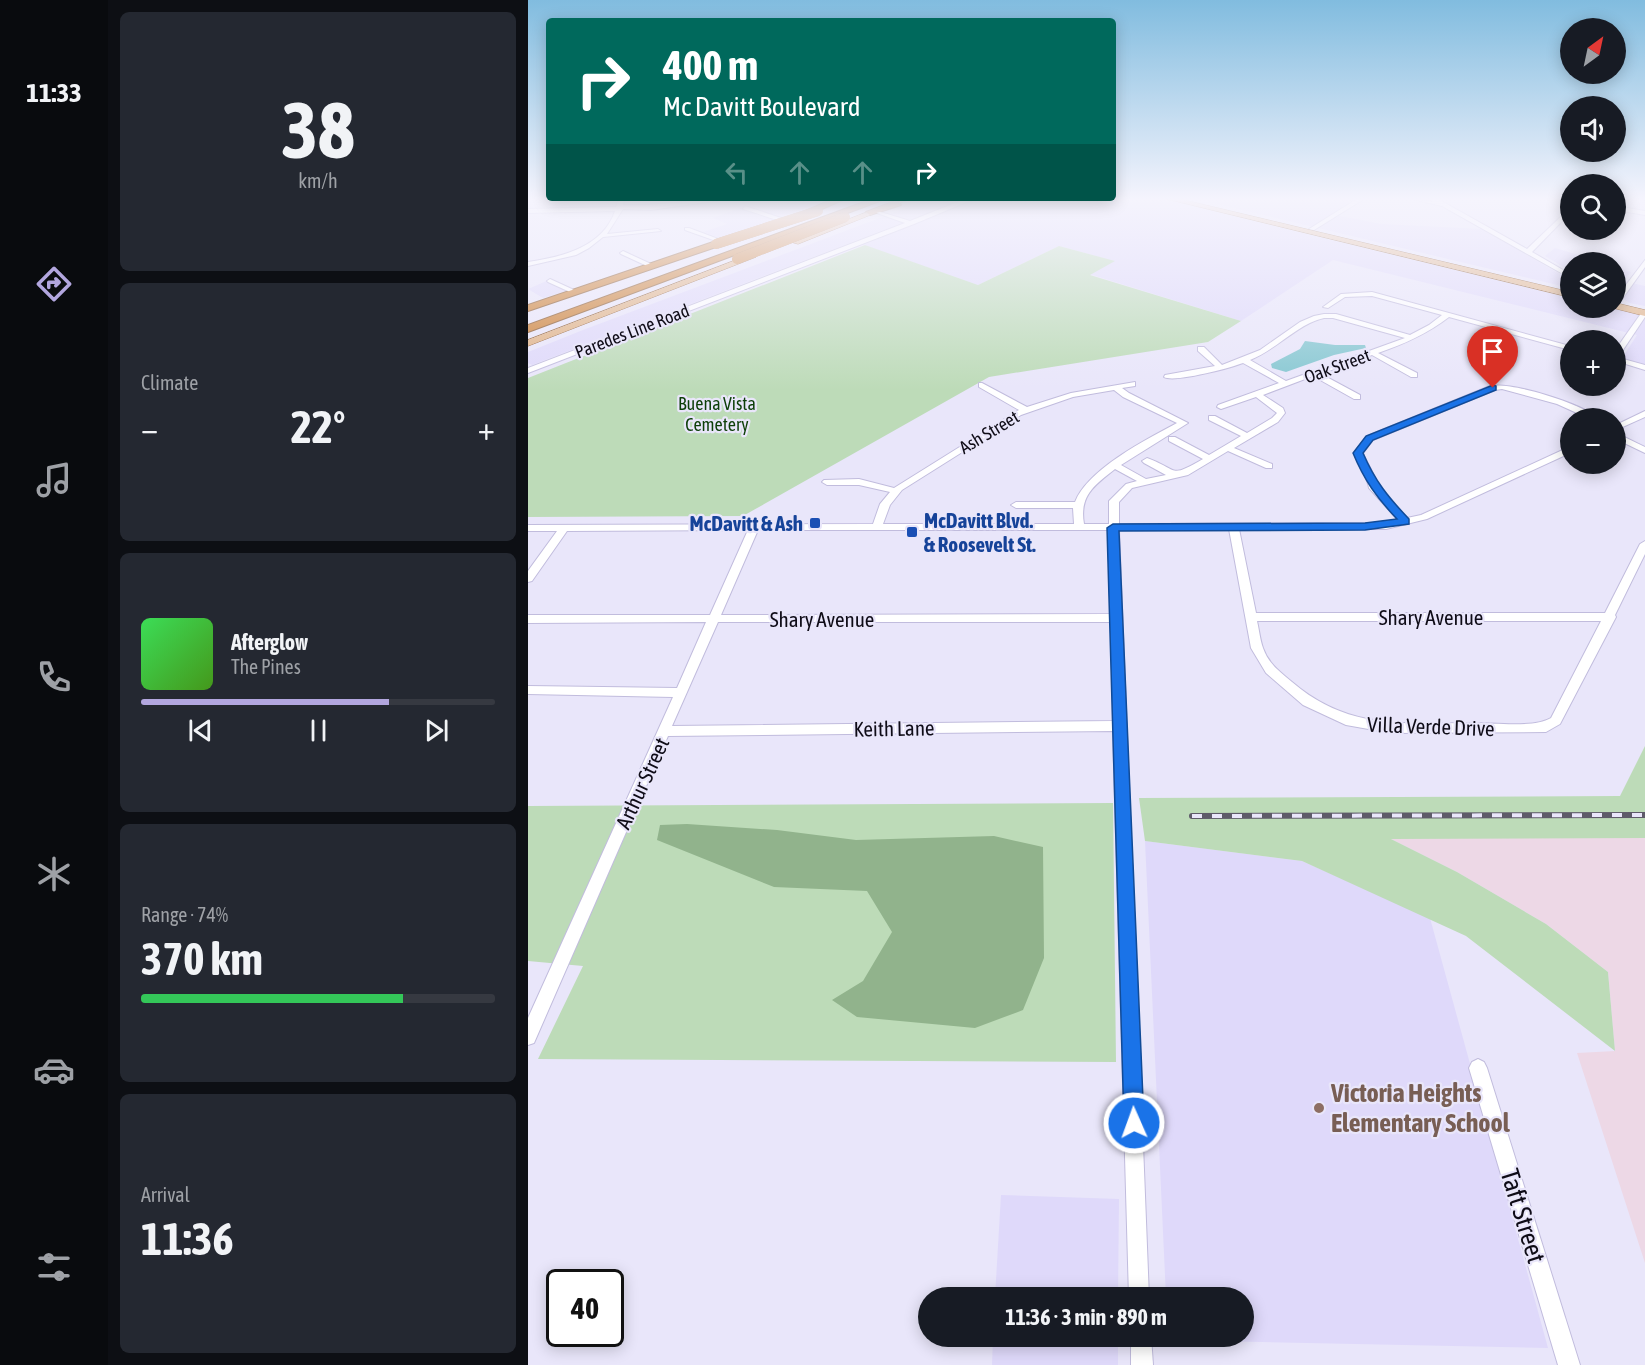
<!DOCTYPE html>
<meta charset="utf-8">
<style>
:root{--surface:#171b24;--page:#242831;--text:#f1f3f6;--muted:#9ea1a6;--line:#363941;--accent:#b2a6de}
body{margin:0;font-family:"Asap Condensed",sans-serif;background:var(--page);color:var(--text);height:100vh;display:flex;flex-direction:column;font-size:22px;white-space:nowrap}
*{box-sizing:border-box;margin:0}
p{font-size:20px;color:var(--muted)}
.icon{flex:none;width:33px;height:33px;fill:none;stroke:currentColor;stroke-width:2;stroke-linecap:round;stroke-linejoin:round}
.map{position:relative;flex:1;overflow:hidden}
.details{display:flex;flex-direction:column;gap:12px;padding:12px;background:#0d0f14;width:420px}
.details>*{flex:none}
.guide{position:absolute;left:18px;top:18px;width:570px;height:183px;border-radius:6px;box-shadow:0 3px 15px #0003;background:#00695c;color:#fff;overflow:hidden}
.needle{width:39px;rotate:33deg}
.fabs{position:absolute;left:1032px;top:18px;display:grid;gap:12px}
.fabs a{display:grid;place-items:center;width:66px;height:66px;border-radius:50%;background:var(--surface);box-shadow:0 3px 15px #0003;font-size:30px}
.speed{position:absolute;left:18px;top:1269px;display:flex;gap:12px;font-size:30px;font-weight:700;text-align:center}
.speed>*{display:grid;place-content:center;width:78px;height:78px;border-radius:50%;background:var(--surface);box-shadow:0 3px 15px #0003;line-height:1}
.speed .limit{border:3px solid #111;border-radius:9px;background:#fff;color:#111}
.pin{position:absolute;display:grid;place-items:center;width:51px;height:51px;color:#fff;margin:-62px -26px;border-radius:50% 50% 50% 0;rotate:-45deg;box-shadow:0 0 6px #0007}
.pin .icon{rotate:45deg}
.me{position:absolute;width:66px;margin:-33px;rotate:358deg;stroke-linejoin:round;filter:drop-shadow(0 0 4px #0008)}
.turn{display:flex;align-items:center;gap:21px;height:126px;padding:0 18px;font-size:27px}
.turn .icon{width:78px;height:78px;stroke-width:2.5}
.turn b{display:block;font-size:42px;line-height:51px}
.lanes{display:flex;align-items:center;height:57px;padding:0 18px;background:#0003;justify-content:center;gap:30px;direction:ltr}
.lanes .off{opacity:.35}
.big{font-size:45px;font-weight:700;line-height:1.1}
.details .tile{flex:1;display:flex;flex-direction:column;justify-content:center;gap:9px;min-width:0;padding:0 21px;border-radius:9px;background:var(--page)}
.details .dial{align-items:center;gap:0}
.dial b{font-size:78px;line-height:1}
.song{display:flex;align-items:center;gap:18px}
.cover{width:72px;height:72px;border-radius:9px;background:linear-gradient(135deg,hsl(130 70% 55%),hsl(100 70% 35%))}
.played{height:6px;border-radius:3px;background:linear-gradient(90deg,var(--accent) 70%,var(--line) 70%)}
.keys{display:flex;justify-content:space-around;direction:ltr}
.heat{display:flex;justify-content:space-between;align-items:center;font-size:33px;direction:ltr}
.charge{height:9px;border-radius:4px;background:linear-gradient(90deg,#34c759 74%,var(--line) 0)}
.trip{position:absolute;left:390px;top:1287px;width:336px;height:60px;border-radius:30px;background:var(--surface);box-shadow:0 3px 15px #0003;font-weight:700;line-height:60px;text-align:center}
main{display:flex;flex:1;min-height:0}
.tab-bar{display:flex;flex-direction:column;width:108px;justify-content:space-around;align-items:center;background:#090b0e;color:var(--muted)}
.tab-bar .icon{width:42px;height:42px}
.tab-bar .selected{color:var(--accent)}
.tab-bar b{font-size:27px;color:var(--text)}
.map>svg:first-child{display:block}
.built{fill:#dfd9fa}
.industrial{fill:#edd8e6}
.green{fill:#bddbb8}
.forest{fill:#91b38c}
.water{fill:#86c7d1}
.lines{fill:none;stroke-linecap:round;stroke-linejoin:round}
.minor-casing{stroke:#c1bcdd;stroke-width:2}
.major-casing{stroke:#8a5729;stroke-width:1}
.highway-casing{stroke:#8a5729;stroke-width:2}
.minor{fill:#fff;fill-rule:evenodd}
.major{fill:#e0b285;fill-rule:evenodd}
.highway{fill:#cc7f33;fill-rule:evenodd}
.rail-casing{stroke:#5e5b69;stroke-width:6}
.rail{stroke:#e9e6fa;stroke-width:4;stroke-dasharray:10;stroke-linecap:butt}
.highway-bridge-casing{stroke:#8a5729;stroke-width:10;stroke-linecap:butt}
.highway-bridge{stroke:#cc7f33;stroke-width:10}
.route{fill:#1a73e8;stroke:#114b97;stroke-width:1.5}
.transit-dot{fill:#1a4fb4;stroke:#e9e6fa;stroke-width:2}
.education-dot{fill:#8d6e63;stroke:#e9e6fa;stroke-width:2}
.labels{text-anchor:middle;dominant-baseline:central;stroke-width:4.5;stroke-linejoin:round;paint-order:stroke}
.far-street-label{font-size:18px;fill:#0f0c17;stroke:#e9e6fa}
.far-park-label{font-size:18px;fill:#0d3f08;stroke:#e9e6fa}
.transit-label{font-size:21px;font-weight:bold;fill:#164399;stroke:#e9e6fa;text-anchor:start}
.street-label{font-size:21px;fill:#0f0c17;stroke:#e9e6fa}
.near-education-label{font-size:26px;font-weight:bold;fill:#785e54;stroke:#e9e6fa;text-anchor:start}
.near-street-label{font-size:26px;fill:#0f0c17;stroke:#e9e6fa}
</style>
<main>
<nav class="tab-bar">
<b>11:33</b>
<svg class="icon selected" aria-label="directions" viewBox="0 0 24 24"><path d="M12 3l9 9-9 9-9-9zM9 14v-3h6M13 9l2 2-2 2"/></svg>
<svg class="icon" aria-label="music" viewBox="0 0 24 24"><path d="M9 18V5l10-2v13"/><circle cx="6" cy="18" r="3"/><circle cx="16" cy="16" r="3"/></svg>
<svg class="icon" aria-label="phone" viewBox="0 0 24 24"><path d="M5 4h4l2 5-3 2q2 4 5 5l2-3 5 2v4C11 20 4 13 5 4z"/></svg>
<svg class="icon" aria-label="climate" viewBox="0 0 24 24"><path d="M12 3v18M4 7l16 10M4 17L20 7"/></svg>
<svg class="icon" aria-label="car" viewBox="0 0 24 24"><path d="M5 17H2v-5l4-1 3-4h7l3 4 3 1v5h-3M9 17h6M6 11h13"/><circle cx="7" cy="17" r="2"/><circle cx="17" cy="17" r="2"/></svg>
<svg class="icon" aria-label="filters" viewBox="0 0 24 24"><path d="M4 7h16M4 17h16"/><circle cx="9" cy="7" r="2"/><circle cx="15" cy="17" r="2"/></svg>
</nav>
<section class="details">
<div class="tile dial"><b>38</b><p>km/h</p></div>
<div class="tile"><p>Climate</p>
<div class="heat"><a>−</a><b class="big">22°</b><a>+</a></div>
</div>
<div class="tile">
<div class="song"><i class="cover"></i><div><b>Afterglow</b><p>The Pines</p></div></div>
<div class="played"></div>
<div class="keys"><svg class="icon" aria-label="previous" viewBox="0 0 24 24"><path d="M18 5L8 12l10 7zM5 5v14"/></svg><svg class="icon" aria-label="pause" viewBox="0 0 24 24"><path d="M8 5v14M16 5v14"/></svg><svg class="icon" aria-label="next" viewBox="0 0 24 24"><path d="M6 5l10 7-10 7zM19 5v14"/></svg></div>
</div>
<div class="tile"><p>Range · 74%</p><b class="big">370 km</b><div class="charge"></div></div>
<div class="tile"><p>Arrival</p><b class="big">11:36</b></div>
</section>
<div class="map">
<svg width="1117" height="1365" viewBox="0 0 1117 1365">
<rect width="100%" height="100%" fill="#e9e6fa"/>
<g class="built">
<path d="M271 199H303L193 238 175 232 199 224 185 218 218 206 234 212Z"/>
<path d="M402 199H436L4 365 0 363V352L55 330Z"/>
<path d="M450 199H635L1042 298V308H1082L1117 316V370L1091 363 1109 335 805 260 713 321 561 274 586 261 531 246 450 285 335 245Z"/>
<path d="M668 199H827L807 215 853 224 954 229 1042 280V288Z"/>
<path d="M1027 248 1074 262H1042V271L1017 256Z"/>
<path d="M1088 267 1103 272 1095 281 1117 286V306L1102 303 1088 295Z"/>
<path d="M23 279 45 289 15 298 0 289Z"/>
<path d="M617 841 774 861 902 918 1020 1348 640 1340 639 1336H716V1298L638 1297Z"/>
<path d="M473 1195 591 1199 590 1297H467Z"/>
<path d="M465 1337H590V1365H464Z"/>
</g>
<path class="industrial" d="M1117 836V1263L1049 1053 1087 1051 1080 972 1018 924 929 872 861 838Z"/>
<g class="green">
<path d="M337 245 450 285 531 246 587 261 562 275 713 321 680 342 461 377 215 516 0 517V378Z"/>
<path d="M1117 746V838L863 839 929 872 1018 924 1080 972 1087 1051 938 936 774 861 617 841 611 798 1092 796Z"/>
<path d="M585 803 588 1062 10 1059 55 966 0 961V806Z"/>
</g>
<path class="forest" d="M159 824 249 830 328 840 466 836 515 847 516 958 495 1010 447 1028 329 1017 304 1000 335 981 364 932 339 891 246 887 129 840 132 825Z"/>
<path class="water" d="M777 341 807 345H837L838 348 806 355 758 372 744 368 743 364 772 349Z"/>
<g class="lines">
<defs>
<g id="minor">
<path d="M91 199H97L95 205C130 207 164 199 200 199L123 210 95 209 79 234 130 229 133 231 75 237 61 248 48 255 0 266V262C34 257 75 247 87 211L0 213V209L88 207Z"/>
<path d="M437 199H446L386 224 0 373V368L377 223 346 212V210L382 221Z"/>
<path d="M829 199H836L786 230 781 229Z"/>
<path d="M884 199 906 202 902 199H910L999 249 1042 208V213L1004 252 1042 274V278L914 206Z"/>
<path d="M217 206 253 218 254 219 249 220 215 209Z"/>
<path d="M1088 206 1117 211V215L1088 210Z"/>
<path d="M157 228H161L193 240 188 241 157 230Z"/>
<path d="M95 251 123 264 124 265 119 266 93 254 92 253Z"/>
<path d="M1117 260V267L1092 302H1088V298Z"/>
<path d="M22 279 46 290 47 291 42 292 20 282 19 281Z"/>
<path d="M844 292 1042 346V350L921 317C899 334 876 344 850 353L889 373V377H883L844 355 793 374 832 395V399H826L785 376 735 395 755 408 757 413 750 422 706 448 744 464V468H738L700 451 660 475 604 488 591 502V524L858 523 870 520 841 488C840 479 830 463 826 453L827 451 839 436 962 386C985 382 1052 403 1070 418H1060L1029 404 974 389 967 390 845 440 835 453C838 462 850 480 851 488L879 518 893 515 1039 448 1042 447V453L899 519 858 529H711L728 613H1077L1112 544 1117 541V554L1087 615 1088 617 1032 724 1018 732 863 733 818 725 775 705 738 673 723 648 701 529 591 530 621 1298H601L585 731 140 736 6 1043 0 1045V1018L145 697 0 694V686L149 688 178 622 0 623V615H182L220 530 39 531 4 581 0 582V571L29 531H0V525L345 524 352 504 362 492 331 485H299L294 482 296 480 331 479 366 488 491 410 451 387V383H454L499 407 543 393 607 382V386L594 388 601 393 660 423 593 465 618 479 638 475 616 463 614 461 619 458C652 470 640 479 675 459L641 441V437H647L681 455 713 436 681 420V416H687L719 433 744 418 749 413 728 397 693 409 689 407 690 405 751 383 715 363C702 368 646 383 636 377L637 375 687 366 670 351V347H676L694 365 732 350 772 322 786 316 796 314H808L882 335 901 325 914 315 844 296 817 297 800 308 795 307 813 294ZM796 318H805L877 338 758 381 722 360C748 350 771 323 796 318ZM586 390 595 397 649 423C619 439 560 469 547 502H488L483 505 488 508H545L546 524H355L362 505 374 490 493 415 545 397ZM587 469 609 481 598 484 581 501V524H556C551 495 567 485 587 469ZM230 530H582V614L193 615ZM729 621H1073L1023 718C1006 728 967 723 947 723 877 723 821 731 764 682 752 672 740 663 735 648 732 640 731 629 729 621ZM190 622H583L585 721 144 726Z"/>
<path d="M1117 311V317L1091 356H1088V349L1114 312Z"/>
<path d="M1088 357 1117 365V370L1088 361Z"/>
<path d="M1117 411V417L1088 430V425Z"/>
<path d="M1088 433 1117 447V453L1088 439Z"/>
<path d="M950 1059 956 1062 959 1068 1052 1365H1030L941 1068 944 1062Z"/>
<path d="M603 1336H623L625 1365H603Z"/>
</g>
<g id="major">
<path d="M372 199H382L270 244 263 242Z"/>
<path d="M639 199H652L1042 292V297Z"/>
<path d="M221 255 228 257 0 346V340Z"/>
<path d="M1088 303 1117 310V316L1085 308H1088Z"/>
</g>
<g id="highway">
<path d="M305 199H317L273 218 266 216Z"/>
<path d="M344 199H357L0 332V325Z"/>
<path d="M370 200 373 205 342 215 338 212Z"/>
<path d="M188 241 193 244 191 246 0 311V305Z"/>
</g>
</defs>
<use href="#minor" class="minor-casing"/>
<use href="#major" class="major-casing"/>
<use href="#highway" class="highway-casing"/>
<use href="#minor" class="minor"/>
<use href="#major" class="major"/>
<use href="#highway" class="highway"/>
<defs>
<path id="rail" d="M664 816 1117 815"/>
</defs>
<use href="#rail" class="rail-casing"/>
<use href="#rail" class="rail"/>
<defs>
<g id="highway-bridge">
<path d="M188 244 290 211"/>
<path d="M209 259 317 217"/>
</g>
</defs>
<use href="#highway-bridge" class="highway-bridge-casing"/>
<use href="#highway-bridge" class="highway-bridge"/>
</g>
<linearGradient id="sky" x2="0" y2="1"><stop stop-color="#81bcdf"/><stop offset="0.51" stop-color="#f5f4fd"/><stop offset="1" stop-color="#f5f4fd" stop-opacity="0"/></linearGradient>
<rect width="1117" height="390" fill="url(#sky)"/>
<path class="route" d="M965 385 968 386V390L845 440 835 453C847 481 860 497 881 519V524L837 530 591 531 616 1123 613 1130 606 1133 599 1130 596 1123 579 528 585 524 837 523 869 519C849 498 836 480 825 453L838 436Z"/>
<g class="transit-dot">
<rect x="281" y="517" width="12" height="12" rx="3"/>
<rect x="378" y="526" width="12" height="12" rx="3"/>
</g>
<circle class="education-dot" cx="791" cy="1108" r="6"/>
<g class="labels">
<g class="far-street-label">
<text transform="translate(104 331) rotate(-21)">Paredes Line Road</text>
<text transform="translate(809 366) rotate(-20)">Oak Street</text>
<text transform="translate(461 432) rotate(-31)">Ash Street</text>
</g>
<g class="far-park-label">
<text x="189" y="403">Buena Vista<tspan x="189" dy="21">Cemetery</tspan></text>
</g>
<g class="transit-label">
<text x="396" y="520">McDavitt Blvd.<tspan x="396" dy="24">&amp; Roosevelt St.</tspan></text>
<text x="275" y="523" text-anchor="end">McDavitt &amp; Ash</text>
</g>
<g class="street-label">
<text x="903" y="617">Shary Avenue</text>
<text x="294" y="619">Shary Avenue</text>
<text transform="translate(903 726) rotate(2)">Villa Verde Drive</text>
<text transform="translate(366 728) rotate(-1)">Keith Lane</text>
<text transform="translate(114 783) rotate(-65)">Arthur Street</text>
</g>
<g class="near-education-label">
<text x="803" y="1093">Victoria Heights<tspan x="803" dy="30">Elementary School</tspan></text>
</g>
<g class="near-street-label">
<text transform="translate(995 1216) rotate(73)">Taft Street</text>
</g>
</g>
</svg>
<div class="fabs">
<a><svg class="needle" viewBox="-14 -14 28 28"><path d="M0-13l5 13h-10z" fill="#e53935"/><path d="M0 13l5-13h-10z" fill="#9ea1a6"/></svg></a>
<a><svg class="icon" aria-label="sound" viewBox="0 0 24 24"><path d="M4 9h4l5-4v14l-5-4H4zM17 9q2 3 0 6"/></svg></a>
<a><svg class="icon" aria-label="search" viewBox="0 0 24 24"><circle cx="10" cy="10" r="6"/><path d="M15 15l6 6"/></svg></a>
<a><svg class="icon" aria-label="layers" viewBox="0 0 24 24"><path d="M12 4l9 5-9 5-9-5zM3 14l9 5 9-5"/></svg></a>
<a>+</a>
<a>−</a>
</div>
<div class="speed"><div class="limit">40</div></div>
<div class="pin" style="left:965px;top:388px;background:#d93025"><svg class="icon" aria-label="arrive" viewBox="0 0 24 24"><path d="M6 21V4h12l-3 4 3 4H6"/></svg></div>
<svg class="me" style="left:606px;top:1123px" viewBox="-20 -20 40 40"><circle r="17" fill="#1a73e8" stroke="#fff" stroke-width="3"/><path d="M0-11L8 9 0 5-8 9z" fill="#fff"/></svg>
<div class="trip">11:36 · 3 min · 890 m</div>
<div class="guide">
<div class="turn"><svg class="icon" aria-label="right" viewBox="0 0 24 24"><path d="M7 20v-9h11M14 6l5 5-5 5"/></svg><div><b>400 m</b>Mc Davitt Boulevard</div></div>
<div class="lanes"><svg class="icon off" aria-label="left" viewBox="0 0 24 24"><path d="M17 20v-9H6M10 6l-5 5 5 5"/></svg><svg class="icon off" aria-label="ahead" viewBox="0 0 24 24"><path d="M12 20V5M6 11l6-6 6 6"/></svg><svg class="icon off" aria-label="ahead" viewBox="0 0 24 24"><path d="M12 20V5M6 11l6-6 6 6"/></svg><svg class="icon" aria-label="right" viewBox="0 0 24 24"><path d="M7 20v-9h11M14 6l5 5-5 5"/></svg></div>
</div>
</div>
</main>
